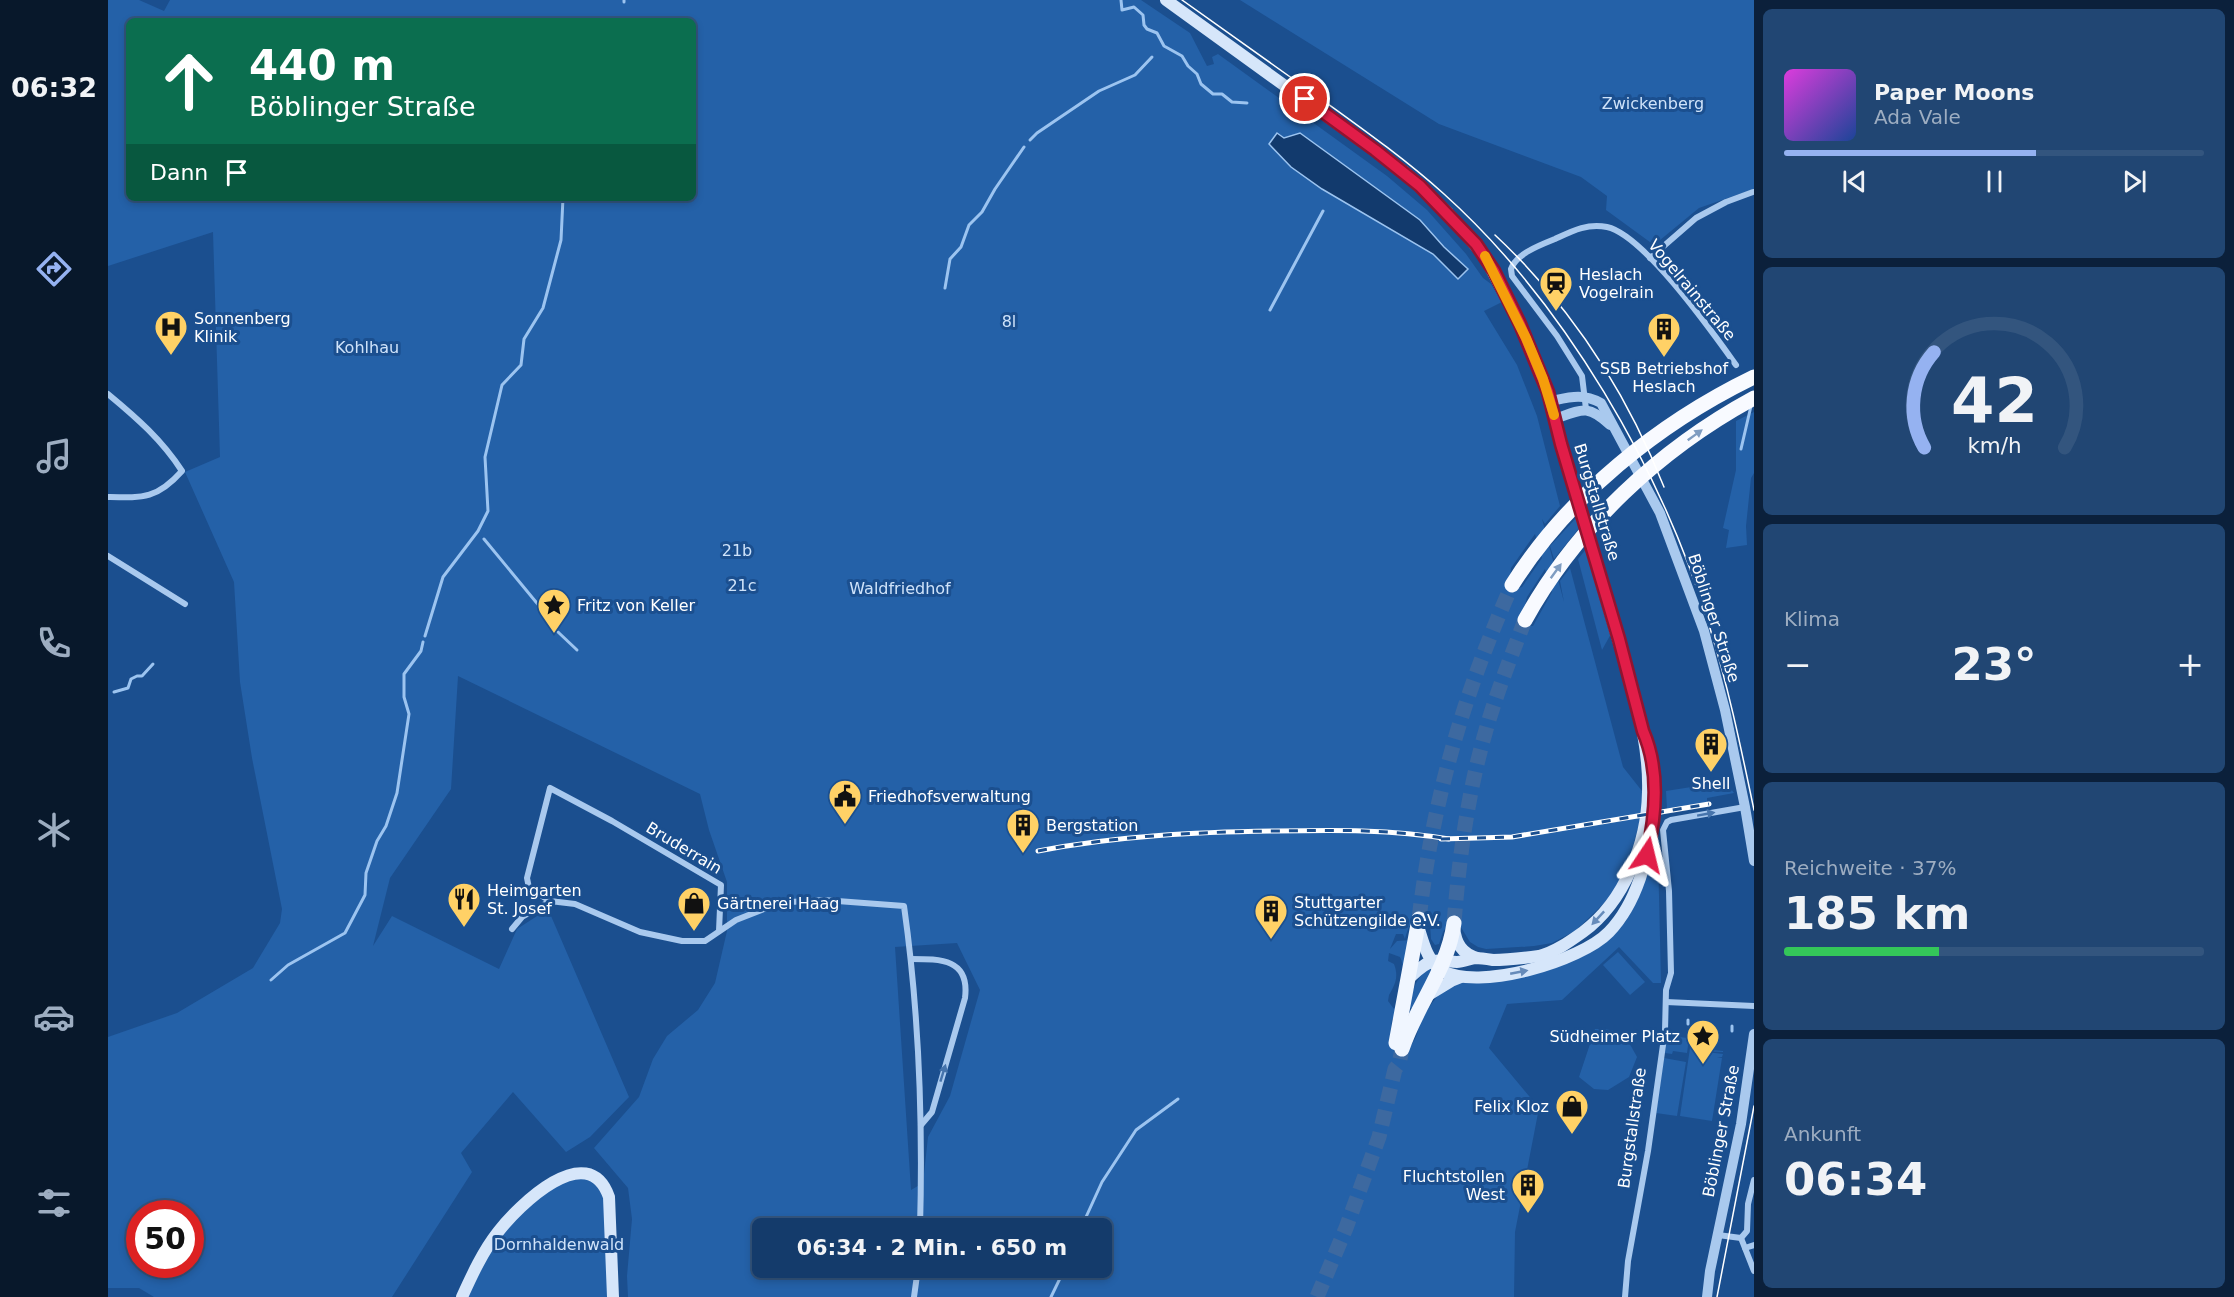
<!DOCTYPE html>
<html lang="de">
<meta charset="utf-8">
<style>
:root{--surface:#143b6b;--page:#214673;--text:#f1f3f6;--muted:#9dadc1;--line:#33557e;--accent:#95b2f1}
body{margin:0;font-family:"DejaVu Sans",sans-serif;background:var(--page);color:var(--text);height:100vh;display:flex;flex-direction:column;font-size:22px;white-space:nowrap}
*{box-sizing:border-box;margin:0}
p{font-size:20px;color:var(--muted)}
.icon{flex:none;width:33px;height:33px;fill:none;stroke:currentColor;stroke-width:2;stroke-linecap:round;stroke-linejoin:round}
.map{position:relative;flex:1;overflow:hidden}
.details{display:flex;flex-direction:column;gap:9px;padding:9px;background:#0b203b;width:480px}
.details>*{flex:none}
.guide{position:absolute;left:18px;top:18px;width:570px;height:183px;border-radius:9px;box-shadow:0 3px 9px #0003,0 0 0 2px var(--line);background:#0b6e4f;color:#fff;overflow:hidden}
.speed{position:absolute;left:18px;top:1200px;display:flex;gap:12px;font-size:30px;font-weight:700;text-align:center}
.speed>*{display:grid;place-content:center;width:78px;height:78px;border-radius:50%;background:var(--surface);box-shadow:0 3px 9px #0003,0 0 0 2px var(--line);line-height:1}
.speed .limit{border:9px solid #d22;background:#fff;color:#111}
.pin{position:absolute;display:grid;place-items:center;width:51px;height:51px;color:#fff;margin:-26px;border:3px solid #fff;border-radius:50%;box-shadow:0 2px 6px #0007}
.me{position:absolute;width:66px;margin:-33px;rotate:10deg;stroke-linejoin:round;filter:drop-shadow(0 0 4px #0008)}
.turn{display:flex;align-items:center;gap:21px;height:126px;padding:0 24px;font-size:27px}
.turn .icon{width:78px;height:78px;stroke-width:2.5}
.turn b{display:block;font-size:42px;line-height:51px}
.then{display:flex;align-items:center;height:57px;padding:0 24px;background:#0003;gap:12px;font-size:22px}
.big{font-size:45px;font-weight:700;line-height:1.1}
.details .tile{flex:1;display:flex;flex-direction:column;justify-content:center;gap:9px;min-width:0;padding:0 21px;border-radius:9px;background:var(--page)}
.details .dial{align-items:center;gap:0}
.dial svg{height:156px;overflow:visible;fill:none;stroke:var(--line);stroke-width:7;stroke-linecap:round;text-anchor:middle}
.dial text{fill:var(--text);stroke:none}
.song{display:flex;align-items:center;gap:18px}
.cover{width:72px;height:72px;border-radius:9px;background:linear-gradient(135deg,hsl(300 70% 55%),hsl(220 70% 35%))}
.played{height:6px;border-radius:3px;background:linear-gradient(90deg,var(--accent) 60%,var(--line) 60%)}
.keys{display:flex;justify-content:space-around;direction:ltr}
.heat{display:flex;justify-content:space-between;align-items:center;font-size:33px;direction:ltr}
.charge{height:9px;border-radius:4px;background:linear-gradient(90deg,#34c759 37%,var(--line) 0)}
.trip{position:absolute;left:644px;top:1218px;width:360px;height:60px;border-radius:9px;background:var(--surface);box-shadow:0 3px 9px #0003,0 0 0 2px var(--line);font-weight:700;line-height:60px;text-align:center}
main{display:flex;flex:1;min-height:0}
.dock{display:flex;flex-direction:column;width:108px;justify-content:space-around;align-items:center;background:#08182b;color:var(--muted)}
.dock .icon{width:42px;height:42px}
.dock .on{color:var(--accent)}
.dock b{font-size:27px;color:var(--text)}
.map>svg:first-child{display:block}
.green{fill:#2461a8;fill-rule:evenodd}
.water{fill:#123a6d;stroke:#9cc4f0;stroke-width:1.5}
.lines{fill:none;stroke-linecap:round;stroke-linejoin:round}
.stream{stroke:#9cc4f0;stroke-width:3}
.primary-tunnel{stroke:#3d69a0;stroke-width:15;stroke-dasharray:15 8;stroke-linecap:butt}
.trunk-tunnel{stroke:#3d69a0;stroke-width:15;stroke-dasharray:15 8;stroke-linecap:butt}
.minor{stroke:#a9c9ee;stroke-width:6}
.tertiary{stroke:#a9c9ee;stroke-width:10}
.secondary{stroke:#d6e6fa;stroke-width:12}
.primary{stroke:#f0f6ff;stroke-width:15}
.trunk{stroke:#f8faff;stroke-width:15}
.tram{stroke:#fff;stroke-width:1.5}
.rail-casing{stroke:#fff;stroke-width:5}
.rail{stroke:#1b4f8f;stroke-width:3;stroke-dasharray:9;stroke-linecap:butt}
.oneway{fill:#7e9cc1}
.oneway2{fill:#4674ac}
.oneway3{fill:#668bba}
.route-casing{stroke:#92132f;stroke-width:15}
.route{stroke:#e11d48;stroke-width:10}
.slow{stroke:#f59e0b;stroke-width:10}
.labels{text-anchor:middle;dominant-baseline:central;stroke-width:6;stroke-linejoin:round;paint-order:stroke}
.park-label{font-size:16px;fill:#cfe3fa;stroke:#1b4f8f}
.poi-label{font-size:16px;fill:#fff;stroke:#1b4f8f;text-anchor:start}
.street-label{font-size:16px;fill:#fff;stroke:#1b4f8f}
</style>
<main>
<nav class="dock">
<b>06:32</b>
<svg class="icon on" aria-label="directions" viewBox="0 0 24 24"><path d="M12 3l9 9-9 9-9-9zM9 14v-3h6M13 9l2 2-2 2"/></svg>
<svg class="icon" aria-label="music" viewBox="0 0 24 24"><path d="M9 18V5l10-2v13"/><circle cx="6" cy="18" r="3"/><circle cx="16" cy="16" r="3"/></svg>
<svg class="icon" aria-label="phone" viewBox="0 0 24 24"><path d="M5 4h4l2 5-3 2q2 4 5 5l2-3 5 2v4C11 20 4 13 5 4z"/></svg>
<svg class="icon" aria-label="climate" viewBox="0 0 24 24"><path d="M12 3v18M4 7l16 10M4 17L20 7"/></svg>
<svg class="icon" aria-label="car" viewBox="0 0 24 24"><path d="M5 17H2v-5l4-1 3-4h7l3 4 3 1v5h-3M9 17h6M6 11h13"/><circle cx="7" cy="17" r="2"/><circle cx="17" cy="17" r="2"/></svg>
<svg class="icon" aria-label="filters" viewBox="0 0 24 24"><path d="M4 7h16M4 17h16"/><circle cx="9" cy="7" r="2"/><circle cx="15" cy="17" r="2"/></svg>
</nav>
<div class="map">
<svg width="1646" height="1297" viewBox="0 0 1646 1297">
<rect width="100%" height="100%" fill="#1b4f8f"/>
<g class="green">
<path d="M0 0H31L56 11 62 0H1033L1082 33 1099 66 1106 64 1104 57 1110 54 1279 176 1319 210 1358 254 1375 278 1383 284 1394 302 1376 311 1409 365 1429 416 1452 506 1437 524 1434 519 1456 602 1452 581 1462 568 1515 767 1534 791 1535 809 1522 858 1506 893 1486 913 1467 931 1444 943 1426 946 1378 949 1370 947 1362 942 1351 924 1341 923 1335 932 1331 944 1327 945 1323 939 1322 924C1308 906 1300 927 1297 939L1295 934H1288L1282 949 1289 941 1303 940 1289 1019H1284L1282 1035 1298 1051C1305 1044 1312 1033 1310 1023 1318 1014 1323 1002 1332 994 1346 980 1369 980 1388 978 1440 971 1503 959 1526 906 1534 888 1539 868 1545 849L1550 853 1553 983H1545L1511 947 1454 1000 1399 1004 1381 1048 1431 1108 1407 1232 1406 1297H520L519 1276 524 1219 520 1188 486 1148 531 1097 545 1059 559 1036 590 1010 607 983 619 931V882L601 830 592 794 350 676 343 789 282 878 265 946 284 916 391 969 409 929 440 909 521 1097 482 1137 458 1152 405 1092 353 1153 364 1172 284 1297H46L31 1288H0V1037L69 1013 145 968 172 923 174 909 144 758 132 682 126 582 77 472 112 457 105 232 0 266ZM21 21H585V198H21ZM1427 534 1434 558 1414 587 1408 589 1402 582 1403 568ZM1437 569 1444 592 1425 626H1421L1415 613 1419 597ZM849 943 872 990 842 1096 820 1137 815 1183 803 1190 787 947ZM1281 953 1292 957C1299 970 1292 996 1286 1009L1280 1001 1281 995C1287 985 1291 977 1286 964L1280 961ZM32 1214H82V1264H32ZM654 1228H993V1268H654Z"/>
<path d="M1132 0H1646V189L1591 208 1546 245 1498 210 1499 196 1473 177 1331 124Z"/>
<path d="M1646 412V473L1643 478 1638 526 1639 545 1618 548 1621 530 1615 528 1628 470V421Z"/>
<path d="M1469 517 1472 527 1446 559 1442 546Z"/>
<path d="M1479 548 1504 632 1494 650 1470 559Z"/>
<path d="M1614 777 1626 793 1599 798V802L1559 809 1558 791 1596 785Z"/>
<path d="M1510 952 1537 982 1522 995 1495 965Z"/>
<path d="M1321 968 1324 972 1305 1008H1301C1304 991 1307 979 1321 968Z"/>
<path d="M1487 1029C1512 1028 1518 1036 1529 1057L1521 1077 1500 1090 1486 1089 1471 1077Z"/>
<path d="M1559 1036 1581 1038 1579 1053 1565 1051 1564 1054 1557 1053Z"/>
<path d="M1582 1048 1615 1051V1052L1590 1051 1615 1054 1614 1057H1609L1614 1058 1604 1121 1572 1116Z"/>
<path d="M1556 1058 1578 1062 1569 1116 1548 1113Z"/>
<path d="M462 1173 497 1186 505 1297H355L388 1233Z"/>
</g>
<path class="water" d="M1169 133 1176 138 1192 133 1312 220 1336 247 1360 269 1350 279 1325 254 1214 189 1183 167 1161 144Z"/>
<g class="lines">
<g class="stream">
<path d="M1013 0 1014 10 1026 7 1035 15 1036 25 1039 29 1049 33 1056 46 1074 56 1080 66 1089 74 1093 84 1105 94H1114L1124 102 1139 103"/>
<path d="M516 2V0"/>
<path d="M922 140 929 133 991 91 1027 75 1044 57"/>
<path d="M837 288 842 259 853 247 861 225 874 212 887 189 916 147"/>
<path d="M1162 310 1215 211"/>
<path d="M1633 449 1643 406"/>
<path d="M376 539 442 619"/>
<path d="M450 632 469 650"/>
<path d="M317 636 335 577 370 531 380 511 377 457 394 385 413 365 416 339 435 308 453 240 455 198"/>
<path d="M6 692 20 688 23 679 29 676H34L45 664"/>
<path d="M163 980 180 965 237 933 257 895 258 873 269 841 278 826 289 793 301 714 296 697V674L313 651 315 642"/>
<path d="M1580 1024V1020"/>
<path d="M1624 1031V1026"/>
<path d="M973 1228 994 1182 1028 1130 1070 1099"/>
<path d="M943 1297 957 1268"/>
</g>
<path class="primary-tunnel" d="M1209 1297 1238 1228 1271 1137 1287 1069 1291 1064 1294 1049"/>
<g class="trunk-tunnel">
<path d="M1311 919C1325 799 1355 695 1404 585"/>
<path d="M1346 923C1351 860 1359 798 1376 737 1387 697 1402 659 1417 620"/>
</g>
<g class="minor">
<path d="M1542 258 1588 218 1618 202 1645 192"/>
<path d="M0 394C29 418 54 440 74 471 49 499 35 498 0 497"/>
<path d="M1478 409 1474 376 1449 336 1404 276 1403 269C1408 254 1432 245 1447 239 1464 231 1479 223 1499 227 1536 235 1605 333 1628 365"/>
<path d="M0 556 77 604"/>
<path d="M404 929 414 917 442 901"/>
<path d="M611 931 613 885 504 821 442 788 419 878 421 888 442 901 467 904 532 932 574 941H597L628 920 666 905 682 902 716 900 796 906C811 1012 815 1121 812 1228"/>
<path d="M803 959C833 959 862 959 857 998L824 1112 813 1125"/>
<path d="M1558 1002 1646 1006"/>
<path d="M1610 1235 1633 1238"/>
<path d="M1633 1238 1639 1231 1640 1204 1646 1180"/>
<path d="M1633 1238 1646 1271"/>
<path d="M1637 1248 1646 1245"/>
<path d="M806 1297 810 1268"/>
<path d="M1517 1297 1520 1261 1540 1151 1557 1031 1558 990 1563 973 1561 891 1555 830 1559 822 1563 820 1637 807"/>
</g>
<g class="tertiary">
<path d="M1443 401C1462 397 1475 393 1493 403L1552 513 1596 631 1617 710 1637 807 1646 861"/>
<path d="M1447 419C1474 409 1480 404 1502 425"/>
<path d="M1599 1297 1602 1271 1633 1124 1646 1034"/>
</g>
<g class="secondary">
<path d="M1058 0 1295 171 1340 213 1377 257 1412 324 1440 392 1453 444 1528 701C1535 729 1541 762 1540 792 1539 843 1517 901 1475 932 1461 942 1447 952 1431 956 1416 958 1399 960 1385 960 1379 959 1373 958 1367 958 1361 959 1355 962 1349 962 1341 962 1334 959 1326 961 1316 963 1308 972 1300 979"/>
<path d="M1310 926C1315 941 1319 961 1333 970 1370 992 1473 961 1501 932 1529 903 1541 856 1545 817"/>
<path d="M1346 928C1348 943 1353 953 1369 958"/>
<path d="M1320 995 1343 981 1353 977"/>
<path d="M354 1297C364 1275 375 1251 390 1232 410 1206 480 1137 501 1197L505 1297"/>
</g>
<g class="primary">
<path d="M1288 1043 1311 919"/>
<path d="M1294 1049C1308 1006 1340 969 1346 923"/>
</g>
<g class="trunk">
<path d="M1404 585C1460 496 1551 423 1646 377"/>
<path d="M1417 620C1469 526 1552 449 1646 398"/>
</g>
<g class="tram">
<path d="M1074 0C1119 32 1164 64 1209 96 1252 127 1296 158 1336 194 1456 302 1554 470 1601 625 1620 685 1633 748 1646 810"/>
<path d="M1387 235C1463 306 1518 391 1556 487"/>
<path d="M1609 1297 1646 1106"/>
</g>
<defs>
<g id="rail">
<path d="M1333 839 1404 837 1601 804"/>
<path d="M930 851C1008 836 1087 832 1167 831 1226 830 1283 829 1341 839"/>
</g>
</defs>
<use href="#rail" class="rail-casing"/>
<use href="#rail" class="rail"/>
</g>
<defs><path id="oneway-solid" d="M-6-.8H1V-3.2L6.5 0L1 3.2V.8H-6Z" transform="scale(1.5)"/></defs>
<g class="oneway">
<use href="#oneway-solid" transform="translate(1587 435) rotate(-36)"/>
<use href="#oneway-solid" transform="translate(1448 571) rotate(-54)"/>
</g>
<g class="oneway2">
<use href="#oneway-solid" transform="translate(1598 814) rotate(-10)"/>
<use href="#oneway-solid" transform="translate(835 1073) rotate(-73)"/>
</g>
<g class="oneway3">
<use href="#oneway-solid" transform="translate(1490 918) rotate(133)"/>
<use href="#oneway-solid" transform="translate(1411 972) rotate(-11)"/>
</g>
<g class="lines">
<defs>
<path id="route" d="M1197 99 1267 150 1312 186 1368 244 1386 271 1412 324 1440 392 1453 444 1511 639 1535 731C1552 770 1548 814 1539 855"/>
</defs>
<use href="#route" class="route-casing"/>
<use href="#route" class="route"/>
<path class="slow" d="M1377 256 1418 338 1435 379 1446 415"/>
</g>
<defs>
<symbol id="station-pin" viewBox="-11 -11 22 30"><path d="M0 17L-7.5 6A9.5 9.5 0 1 1 7.5 6Z" fill="#ffd166" stroke="#1b4f8f"/><path d="M-3-6H3Q5-6 5-4V2Q5 4 3 4L4.5 6H3L1.5 4h-3L-3 6H-4.5L-3 4Q-5 4-5 2V-4Q-5-6-3-6ZM-3.5-4v3h7v-3ZM-3.5 1v1.5H-2V1ZM2 1v1.5H3.5V1Z" fill="#111"/></symbol>
<symbol id="hospital-pin" viewBox="-11 -11 22 30"><path d="M0 17L-7.5 6A9.5 9.5 0 1 1 7.5 6Z" fill="#ffd166" stroke="#1b4f8f"/><path d="M-5-5h3v3.5h4V-5h3V5h-3V1.5h-4V5h-3Z" fill="#111"/></symbol>
<symbol id="building-pin" viewBox="-11 -11 22 30"><path d="M0 17L-7.5 6A9.5 9.5 0 1 1 7.5 6Z" fill="#ffd166" stroke="#1b4f8f"/><path d="M-4-6H4V6H1V3H-1V6H-4ZM-2.5-4.3h1.7v1.8h-1.7ZM.8-4.3h1.7v1.8H.8ZM-2.5-1h1.7V.8h-1.7ZM.8-1h1.7V.8H.8Z" fill="#111"/></symbol>
<symbol id="sight-pin" viewBox="-11 -11 22 30"><path d="M0 17L-7.5 6A9.5 9.5 0 1 1 7.5 6Z" fill="#ffd166" stroke="#1b4f8f"/><path d="M0-6L1.8-2.2L6-1.7L2.9 1.2L3.7 5.4L0 3.3L-3.7 5.4L-2.9 1.2L-6-1.7L-1.8-2.2Z" fill="#111"/></symbol>
<symbol id="civic-pin" viewBox="-11 -11 22 30"><path d="M0 17L-7.5 6A9.5 9.5 0 1 1 7.5 6Z" fill="#ffd166" stroke="#1b4f8f"/><path d="M-.6-6.5H3V-4.5H.6V-3L4-1V1h2V6H-6V1h2V-1L-.6-3ZM-1.2 2.5V6h2.4V2.5Z" fill="#111"/></symbol>
<symbol id="restaurant-pin" viewBox="-11 -11 22 30"><path d="M0 17L-7.5 6A9.5 9.5 0 1 1 7.5 6Z" fill="#ffd166" stroke="#1b4f8f"/><path d="M-5-6h1v4h1v-4h1v4h1v-4h1v5L-1.5 .5V6h-2V.5L-5-1ZM5-6V6H3V1.5H1.5Q1.5-4 5-6Z" fill="#111"/></symbol>
<symbol id="shop-pin" viewBox="-11 -11 22 30"><path d="M0 17L-7.5 6A9.5 9.5 0 1 1 7.5 6Z" fill="#ffd166" stroke="#1b4f8f"/><path d="M-5-2.5h2.3a2.7 3.5 0 0 1 5.4 0H5L5.5 6h-11ZM-1.5-2.5h3a1.5 2.3 0 0 0-3 0Z" fill="#111"/></symbol>
</defs>
<g fill-rule="evenodd">
<use href="#station-pin" x="1429" y="264" width="38" height="52"/>
<use href="#hospital-pin" x="44" y="308" width="38" height="52"/>
<use href="#building-pin" x="1537" y="310" width="38" height="52"/>
<use href="#sight-pin" x="427" y="586" width="38" height="52"/>
<use href="#building-pin" x="1584" y="725" width="38" height="52"/>
<use href="#civic-pin" x="718" y="777" width="38" height="52"/>
<use href="#building-pin" x="896" y="806" width="38" height="52"/>
<use href="#restaurant-pin" x="337" y="880" width="38" height="52"/>
<use href="#shop-pin" x="567" y="884" width="38" height="52"/>
<use href="#building-pin" x="1144" y="892" width="38" height="52"/>
<use href="#sight-pin" x="1576" y="1017" width="38" height="52"/>
<use href="#shop-pin" x="1445" y="1087" width="38" height="52"/>
<use href="#building-pin" x="1401" y="1166" width="38" height="52"/>
</g>
<g class="labels">
<g class="park-label">
<text x="1545" y="103">Zwickenberg</text>
<text x="901" y="321">8l</text>
<text x="259" y="347">Kohlhau</text>
<text x="629" y="550">21b</text>
<text x="634" y="585">21c</text>
<text x="792" y="588">Waldfriedhof</text>
<text x="451" y="1244">Dornhaldenwald</text>
</g>
<g class="poi-label">
<text x="1471" y="274">Heslach<tspan x="1471" dy="18">Vogelrain</tspan></text>
<text x="86" y="318">Sonnenberg<tspan x="86" dy="18">Klinik</tspan></text>
<text x="1556" y="368" text-anchor="middle">SSB Betriebshof<tspan x="1556" dy="18">Heslach</tspan></text>
<text x="469" y="605">Fritz von Keller</text>
<text x="1603" y="783" text-anchor="middle">Shell</text>
<text x="760" y="796">Friedhofsverwaltung</text>
<text x="938" y="825">Bergstation</text>
<text x="379" y="890">Heimgarten<tspan x="379" dy="18">St. Josef</tspan></text>
<text x="1186" y="902">Stuttgarter<tspan x="1186" dy="18">Schützengilde e.V.</tspan></text>
<text x="609" y="903">Gärtnerei Haag</text>
<text x="1572" y="1036" text-anchor="end">Südheimer Platz</text>
<text x="1441" y="1106" text-anchor="end">Felix Kloz</text>
<text x="1397" y="1176" text-anchor="end">Fluchtstollen<tspan x="1397" dy="18">West</tspan></text>
</g>
<g class="street-label">
<text transform="translate(1584 290) rotate(50)">Vogelrainstraße</text>
<text transform="translate(1489 502) rotate(73)">Burgstallstraße</text>
<text transform="translate(1606 618) rotate(72)">Böblinger Straße</text>
<text transform="translate(576 848) rotate(31)">Bruderrain</text>
<text transform="translate(1524 1128) rotate(-82)">Burgstallstraße</text>
<text transform="translate(1613 1131) rotate(-79)">Böblinger Straße</text>
</g>
</g>
</svg>
<div class="speed"><div class="limit">50</div></div>
<div class="pin" style="left:1197px;top:99px;background:#d93025"><svg class="icon" aria-label="arrive" viewBox="0 0 24 24"><path d="M6 21V4h12l-3 4 3 4H6"/></svg></div>
<svg class="me" style="left:1539px;top:855px" viewBox="-20 -20 40 40"><path d="M0-17L14 15 0 8-14 15z" fill="#e11d48" stroke="#fff" stroke-width="4"/></svg>
<div class="trip">06:34 · 2 Min. · 650 m</div>
<div class="guide">
<div class="turn"><svg class="icon" aria-label="ahead" viewBox="0 0 24 24"><path d="M12 20V5M6 11l6-6 6 6"/></svg><div><b>440 m</b>Böblinger Straße</div></div>
<div class="then">Dann<svg class="icon" aria-label="arrive" viewBox="0 0 24 24"><path d="M6 21V4h12l-3 4 3 4H6"/></svg></div>
</div>
</div>
<section class="details">
<div class="tile">
<div class="song"><i class="cover"></i><div><b>Paper Moons</b><p>Ada Vale</p></div></div>
<div class="played"></div>
<div class="keys"><svg class="icon" aria-label="previous" viewBox="0 0 24 24"><path d="M18 5L8 12l10 7zM5 5v14"/></svg><svg class="icon" aria-label="pause" viewBox="0 0 24 24"><path d="M8 5v14M16 5v14"/></svg><svg class="icon" aria-label="next" viewBox="0 0 24 24"><path d="M6 5l10 7-10 7zM19 5v14"/></svg></div>
</div>
<div class="tile dial"><svg viewBox="0 0 100 80">
<path d="M14 69A42 42 0 1 1 86 69"/>
<path d="M14 69A42 42 0 0 1 19 20" stroke="#95b2f1"/>
<text x="50" y="56" font-size="32" font-weight="700">42</text>
<text x="50" y="72" font-size="11">km/h</text>
</svg></div>
<div class="tile"><p>Klima</p>
<div class="heat"><a>−</a><b class="big">23°</b><a>+</a></div>
</div>
<div class="tile"><p>Reichweite · 37%</p><b class="big">185 km</b><div class="charge"></div></div>
<div class="tile"><p>Ankunft</p><b class="big">06:34</b></div>
</section>
</main>
